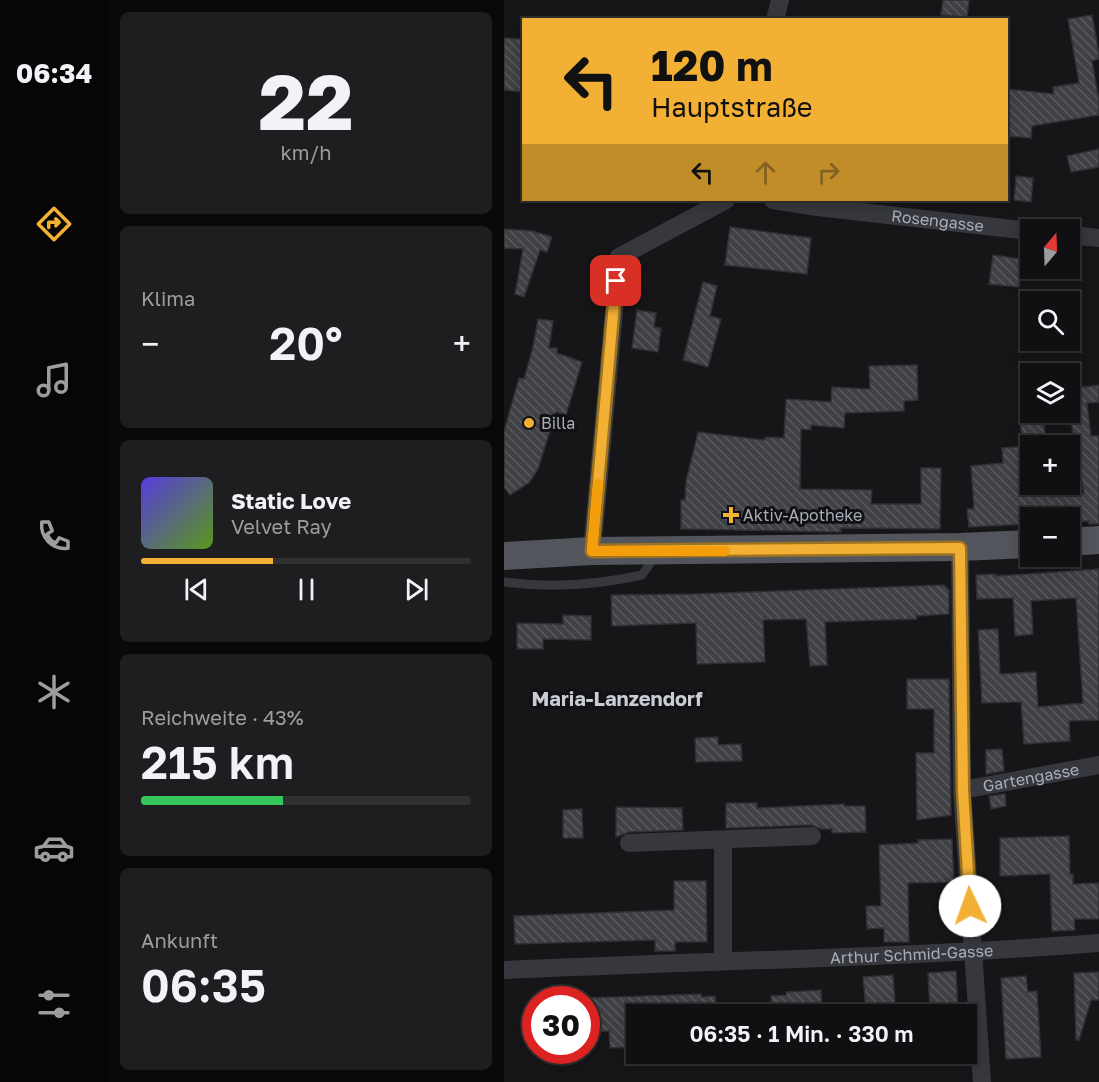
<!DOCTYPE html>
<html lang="de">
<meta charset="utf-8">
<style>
:root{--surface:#101012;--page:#1e1e20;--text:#f1f3f6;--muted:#9c9d9f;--line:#303032;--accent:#f2b134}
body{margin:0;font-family:"Golos Text",sans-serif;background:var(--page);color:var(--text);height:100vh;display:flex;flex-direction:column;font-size:22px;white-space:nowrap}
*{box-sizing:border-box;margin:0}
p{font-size:20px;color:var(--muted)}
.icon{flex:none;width:33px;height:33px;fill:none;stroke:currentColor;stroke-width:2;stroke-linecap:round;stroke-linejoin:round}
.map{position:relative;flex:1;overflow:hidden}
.panel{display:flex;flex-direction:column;gap:12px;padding:12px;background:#09090a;width:396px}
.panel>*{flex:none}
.banner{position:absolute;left:18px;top:18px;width:486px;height:183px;border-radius:0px;box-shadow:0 3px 15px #0003,0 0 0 2px var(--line);background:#f2b134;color:#111;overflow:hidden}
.needle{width:39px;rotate:19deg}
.tools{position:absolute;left:516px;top:219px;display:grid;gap:12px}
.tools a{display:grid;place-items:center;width:60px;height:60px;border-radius:0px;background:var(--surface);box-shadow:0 3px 15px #0003,0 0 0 2px var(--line);font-size:30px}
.speed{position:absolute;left:18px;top:986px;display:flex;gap:12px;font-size:30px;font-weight:700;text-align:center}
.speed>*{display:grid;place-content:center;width:78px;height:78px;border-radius:50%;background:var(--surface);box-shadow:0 3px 15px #0003,0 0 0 2px var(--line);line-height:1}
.speed .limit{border:9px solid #d22;background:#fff;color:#111}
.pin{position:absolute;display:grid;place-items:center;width:51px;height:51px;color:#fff;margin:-26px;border-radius:12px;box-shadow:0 3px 9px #0006}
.me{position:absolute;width:66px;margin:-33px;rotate:357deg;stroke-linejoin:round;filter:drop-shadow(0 0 4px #0008)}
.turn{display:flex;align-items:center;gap:21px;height:126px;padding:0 30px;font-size:27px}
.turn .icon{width:78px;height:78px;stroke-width:2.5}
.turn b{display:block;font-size:42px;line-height:51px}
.lanes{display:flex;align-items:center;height:57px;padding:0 30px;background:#0003;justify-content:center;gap:30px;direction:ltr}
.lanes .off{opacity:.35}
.big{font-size:45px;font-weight:600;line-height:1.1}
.panel .card{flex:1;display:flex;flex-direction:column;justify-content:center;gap:9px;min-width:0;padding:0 21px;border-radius:9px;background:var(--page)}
.panel .dial{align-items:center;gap:0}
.dial b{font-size:78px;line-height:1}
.song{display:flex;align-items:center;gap:18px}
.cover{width:72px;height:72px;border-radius:9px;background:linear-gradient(135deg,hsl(250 70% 55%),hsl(90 70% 35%))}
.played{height:6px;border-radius:3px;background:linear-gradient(90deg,var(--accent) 40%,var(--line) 40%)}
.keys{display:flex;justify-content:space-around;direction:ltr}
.heat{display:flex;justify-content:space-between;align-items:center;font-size:33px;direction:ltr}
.charge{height:9px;border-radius:4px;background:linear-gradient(90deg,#34c759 43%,var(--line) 0)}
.trip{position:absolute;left:122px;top:1004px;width:351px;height:60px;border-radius:0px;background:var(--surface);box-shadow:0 3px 15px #0003,0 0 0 2px var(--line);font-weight:600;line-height:60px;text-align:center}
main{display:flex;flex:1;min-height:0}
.menu{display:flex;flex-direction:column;width:108px;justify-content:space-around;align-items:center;background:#060607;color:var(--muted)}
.menu .icon{width:42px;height:42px}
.menu .active{color:var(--accent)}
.menu b{font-size:27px;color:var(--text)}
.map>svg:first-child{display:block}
.building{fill:url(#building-back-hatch);stroke:#303034;stroke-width:1.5}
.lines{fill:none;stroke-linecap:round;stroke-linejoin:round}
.service{stroke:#37383d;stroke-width:9}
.minor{stroke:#37383d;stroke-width:18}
.primary{stroke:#53555c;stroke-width:28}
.route-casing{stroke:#9d7322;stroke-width:15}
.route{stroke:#f2b134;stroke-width:10}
.slow{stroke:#f59e0b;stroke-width:10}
.poi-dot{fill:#f2b134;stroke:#111113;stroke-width:2}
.labels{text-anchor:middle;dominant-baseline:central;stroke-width:6;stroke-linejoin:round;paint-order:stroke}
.street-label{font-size:16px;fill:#a8adb8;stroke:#111113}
.poi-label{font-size:16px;fill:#a8adb8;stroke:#111113;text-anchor:start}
.quarter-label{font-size:20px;font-weight:bold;fill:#c9ccd4;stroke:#111113}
</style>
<main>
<nav class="menu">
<b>06:34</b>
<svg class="icon active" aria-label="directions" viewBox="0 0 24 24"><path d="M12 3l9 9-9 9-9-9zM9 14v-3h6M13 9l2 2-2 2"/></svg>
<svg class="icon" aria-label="music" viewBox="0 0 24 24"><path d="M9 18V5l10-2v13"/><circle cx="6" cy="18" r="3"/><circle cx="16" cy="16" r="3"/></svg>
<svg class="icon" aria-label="phone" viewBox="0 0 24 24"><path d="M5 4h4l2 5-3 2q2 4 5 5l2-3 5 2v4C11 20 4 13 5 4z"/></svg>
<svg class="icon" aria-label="climate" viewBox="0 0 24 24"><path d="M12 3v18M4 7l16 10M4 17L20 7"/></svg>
<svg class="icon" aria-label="car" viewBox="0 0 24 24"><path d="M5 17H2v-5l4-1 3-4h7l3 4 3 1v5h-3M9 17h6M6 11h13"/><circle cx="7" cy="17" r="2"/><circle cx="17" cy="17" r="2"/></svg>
<svg class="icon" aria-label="filters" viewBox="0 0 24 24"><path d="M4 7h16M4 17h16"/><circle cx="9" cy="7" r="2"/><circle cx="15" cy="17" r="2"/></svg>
</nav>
<section class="panel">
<div class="card dial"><b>22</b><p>km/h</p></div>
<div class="card"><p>Klima</p>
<div class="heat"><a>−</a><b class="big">20°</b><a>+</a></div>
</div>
<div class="card">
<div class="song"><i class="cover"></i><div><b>Static Love</b><p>Velvet Ray</p></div></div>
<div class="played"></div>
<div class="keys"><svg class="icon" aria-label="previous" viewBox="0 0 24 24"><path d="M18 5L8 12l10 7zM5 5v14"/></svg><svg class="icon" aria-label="pause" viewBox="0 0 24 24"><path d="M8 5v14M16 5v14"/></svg><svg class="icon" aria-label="next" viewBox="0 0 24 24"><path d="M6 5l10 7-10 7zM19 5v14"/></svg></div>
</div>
<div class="card"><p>Reichweite · 43%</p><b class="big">215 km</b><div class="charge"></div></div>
<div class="card"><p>Ankunft</p><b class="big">06:35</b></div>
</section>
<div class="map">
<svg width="595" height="1082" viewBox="0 0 595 1082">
<defs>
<pattern id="building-back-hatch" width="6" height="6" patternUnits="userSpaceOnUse" patternTransform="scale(1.5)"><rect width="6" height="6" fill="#404145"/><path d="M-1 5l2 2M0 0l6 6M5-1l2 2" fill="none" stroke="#595a5e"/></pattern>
</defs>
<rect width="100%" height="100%" fill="#161618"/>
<g class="building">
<path d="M439 0H465L463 17 437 15Z"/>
<path d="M588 15 595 54V59L588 61 595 100V115L528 126 527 138 502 136V89L550 94 549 87 575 83 564 19Z"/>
<path d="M0 38 20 39V92L0 90Z"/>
<path d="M595 149V167L567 172 563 156Z"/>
<path d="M512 176 529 178 527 202 510 200Z"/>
<path d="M226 227 307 238 303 274 221 265Z"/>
<path d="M0 229 29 231 48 237 43 252 36 250 20 297 11 294 19 249 0 248Z"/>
<path d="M489 255 518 259 515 287 485 284Z"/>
<path d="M199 282 213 286 206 316 217 319 204 367 179 360Z"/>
<path d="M133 310 152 313 150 327 157 328 154 352 128 348Z"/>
<path d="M34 319 49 321 45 348H53V353L78 362 62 415 52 412 34 469 25 483 6 495 0 487V431L15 378 20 379 29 347Z"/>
<path d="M413 365 414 400 400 401V411L341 413 340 428 307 425V430L297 429 296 489 368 490 367 504H417V468H437L436 529 337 528V532H334L177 529V500H181L182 481 194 432 260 440 262 437 280 438 282 399 327 402 328 387 366 389 365 366Z"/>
<path d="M566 385 581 387 595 385V402L583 403 587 436H595V524H585V521L566 522V518H526V524L465 527 463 509H470L467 466 499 463 498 448 526 446V484H547L548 497 580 493 566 417Z"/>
<path d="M515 412H539L542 446H519Z"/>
<path d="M595 569V720L565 721 566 741 520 744 517 702 478 703 474 630 494 629 496 674 532 672 534 707 579 703 572 598 527 601 529 634 511 636 509 598 473 599 472 575 492 574V576Z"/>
<path d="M440 585 445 590V614L412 616 413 619 321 622 323 665 306 666 302 619 259 620 261 662 193 664 192 623 108 626 107 595 189 594Z"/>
<path d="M59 615 87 616V640L39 639V649H13V623L59 624Z"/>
<path d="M403 679H445L447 815 413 820 412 753H430V709H403Z"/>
<path d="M214 737V745L237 744 238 761 192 762 191 738Z"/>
<path d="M498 749 500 771 482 774V750Z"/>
<path d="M501 794 502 806 487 809 485 796Z"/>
<path d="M222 803H253V808L340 804V806H361L362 832 328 833V829H317L308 825 222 828Z"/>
<path d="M112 807 178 808 179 830 125 832 112 837Z"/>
<path d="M78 809 79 838H59V810Z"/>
<path d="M565 836 566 874H569V884L595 883V919H570L571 930 548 931 546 874 496 876V838Z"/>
<path d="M448 839 450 882 404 883 405 942H380V928L363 929 362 906H377L375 845 414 843V840Z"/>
<path d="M170 881H202L203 942H171V951H151V940L11 944 10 916 170 910Z"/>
<path d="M452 971 454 1014H426L424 973Z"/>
<path d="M595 972V1000H587L575 1040H572L570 973Z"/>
<path d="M389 975 392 1014H368V1010L362 1011 359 977Z"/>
<path d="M522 976 524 992 533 991 537 1057 502 1059 497 978Z"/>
<path d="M317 990 318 1014H268L267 996 282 995V992Z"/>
<path d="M197 994V997L211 996 212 1014H132V1047L106 1048 105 1031 82 1032V998Z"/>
</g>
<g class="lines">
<path class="service" d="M0 582C46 588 93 585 138 575L152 555"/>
<g class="minor">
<path d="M271 20 276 0"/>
<path id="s1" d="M269 200 313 207 526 231"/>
<path d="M566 235 595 238"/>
<path d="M456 547 458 790 478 1082"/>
<path d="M88 551 115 257 222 200"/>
<path id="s2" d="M458 790 595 765"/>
<path d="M219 841V960"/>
<path d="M125 843 308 836"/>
<path id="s3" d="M0 970C198 961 397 958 595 943"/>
</g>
<g class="primary">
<path d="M566 542 595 540"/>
<path d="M0 556 88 551 456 547 526 544"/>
</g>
</g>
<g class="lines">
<defs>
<path id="route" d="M112 281 88 551 456 548 459 790 466 906"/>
</defs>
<use href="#route" class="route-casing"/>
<use href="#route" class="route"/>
<path class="slow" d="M94 484 88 551H221"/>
</g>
<g class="poi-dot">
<circle cx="25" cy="423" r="6"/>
<path d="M224 506h6v6h6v6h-6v6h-6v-6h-6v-6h6z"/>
</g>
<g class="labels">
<g class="street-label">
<text stroke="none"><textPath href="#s1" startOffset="166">Rosengasse</textPath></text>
<text stroke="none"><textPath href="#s2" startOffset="70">Gartengasse</textPath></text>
<text stroke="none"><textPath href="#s3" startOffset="408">Arthur Schmid-Gasse</textPath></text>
</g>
<g class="poi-label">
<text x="37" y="423">Billa</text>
<text x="239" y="515">Aktiv-Apotheke</text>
</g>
<g class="quarter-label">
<text x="113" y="698">Maria-Lanzendorf</text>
</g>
</g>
</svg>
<div class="tools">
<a><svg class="needle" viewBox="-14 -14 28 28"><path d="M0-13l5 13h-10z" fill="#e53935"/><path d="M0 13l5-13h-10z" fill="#9c9d9f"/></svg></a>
<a><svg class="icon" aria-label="search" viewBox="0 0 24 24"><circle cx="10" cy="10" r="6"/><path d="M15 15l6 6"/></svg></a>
<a><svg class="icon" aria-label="layers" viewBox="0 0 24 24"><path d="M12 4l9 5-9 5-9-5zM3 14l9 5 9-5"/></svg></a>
<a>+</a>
<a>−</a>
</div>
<div class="speed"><div class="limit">30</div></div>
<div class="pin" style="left:112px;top:281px;background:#d93025"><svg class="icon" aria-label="arrive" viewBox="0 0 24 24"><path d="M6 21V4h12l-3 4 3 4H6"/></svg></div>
<svg class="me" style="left:466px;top:906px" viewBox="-20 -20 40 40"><circle r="19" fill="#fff"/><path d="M0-13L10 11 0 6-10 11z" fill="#f2b134"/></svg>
<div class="trip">06:35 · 1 Min. · 330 m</div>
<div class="banner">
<div class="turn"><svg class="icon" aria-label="left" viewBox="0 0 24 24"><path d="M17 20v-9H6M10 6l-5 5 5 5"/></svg><div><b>120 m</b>Hauptstraße</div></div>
<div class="lanes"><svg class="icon" aria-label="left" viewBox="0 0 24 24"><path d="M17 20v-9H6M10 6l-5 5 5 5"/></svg><svg class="icon off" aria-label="ahead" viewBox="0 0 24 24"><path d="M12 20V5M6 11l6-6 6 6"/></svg><svg class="icon off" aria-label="right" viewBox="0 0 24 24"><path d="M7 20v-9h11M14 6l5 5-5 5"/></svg></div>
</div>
</div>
</main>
